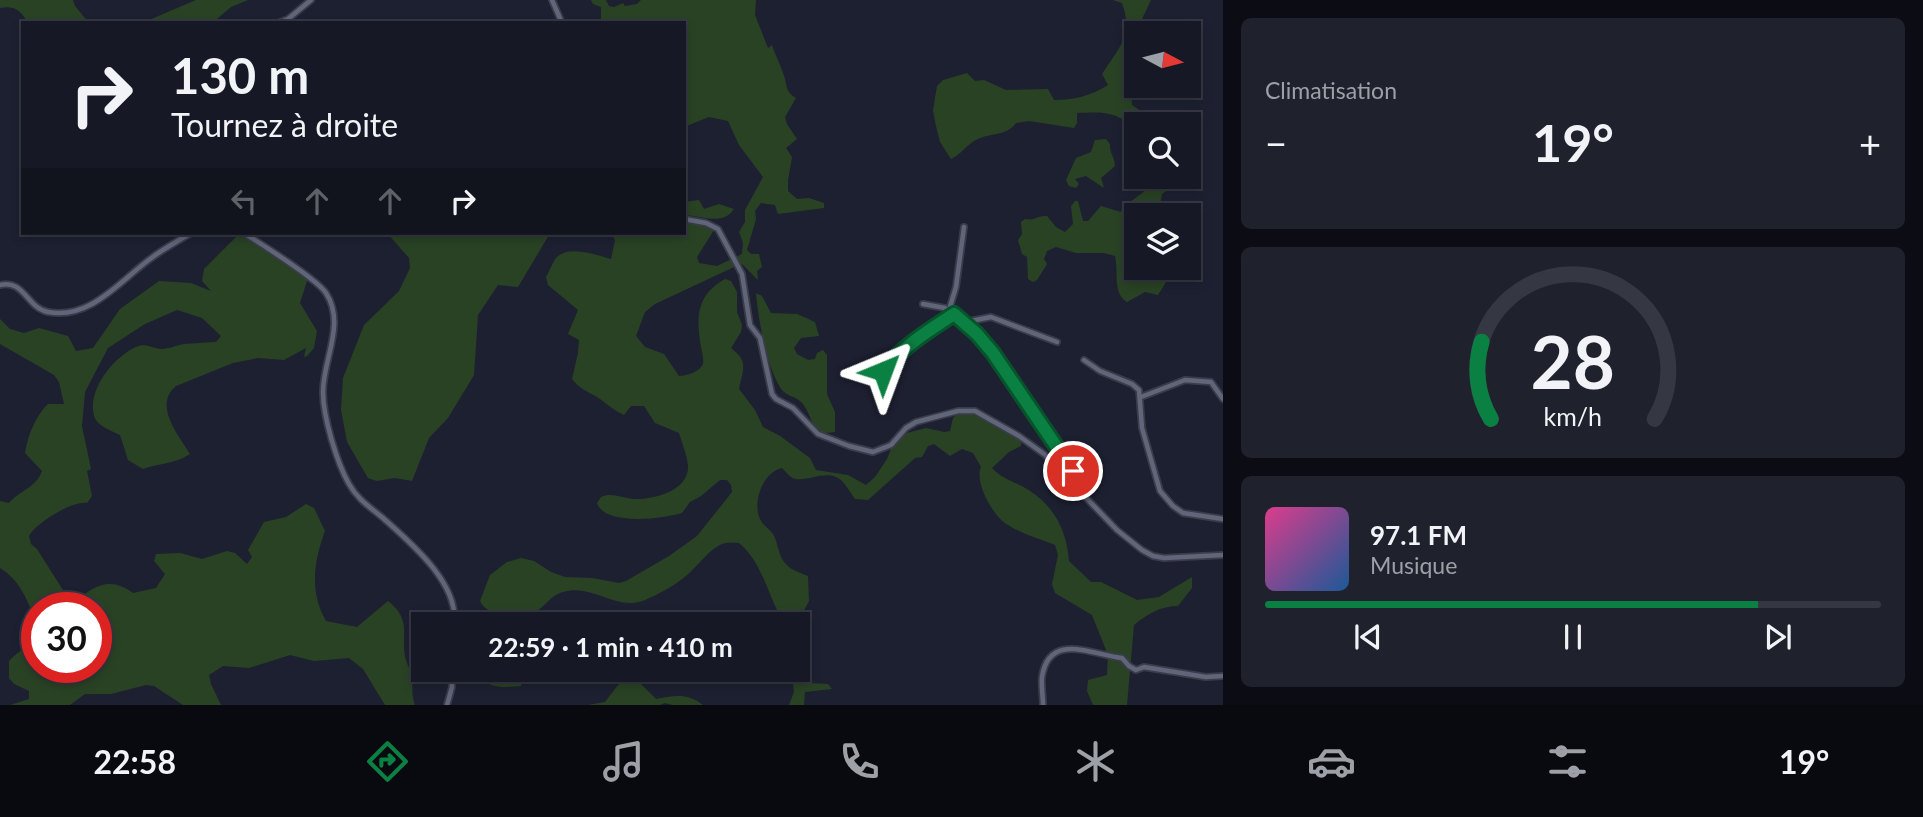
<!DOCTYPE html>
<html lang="fr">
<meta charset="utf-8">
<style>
:root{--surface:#161825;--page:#1f212d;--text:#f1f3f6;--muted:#9ea0a7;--line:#353742;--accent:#0b8043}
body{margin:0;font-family:Lato,sans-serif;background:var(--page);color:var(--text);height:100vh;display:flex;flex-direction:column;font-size:26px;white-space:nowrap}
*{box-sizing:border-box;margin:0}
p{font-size:23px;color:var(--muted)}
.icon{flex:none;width:38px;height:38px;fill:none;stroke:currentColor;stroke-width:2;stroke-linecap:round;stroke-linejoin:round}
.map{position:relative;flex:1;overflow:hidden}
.details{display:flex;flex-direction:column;gap:18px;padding:18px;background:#0c0d14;width:700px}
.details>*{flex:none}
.top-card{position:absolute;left:21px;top:21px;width:665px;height:214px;border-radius:0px;box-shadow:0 4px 10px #0003,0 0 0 2px var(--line);background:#161825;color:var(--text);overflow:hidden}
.needle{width:46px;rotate:97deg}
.buttons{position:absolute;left:1124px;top:21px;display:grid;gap:14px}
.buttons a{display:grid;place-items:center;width:77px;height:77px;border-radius:0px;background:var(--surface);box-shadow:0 4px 10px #0003,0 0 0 2px var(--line);font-size:35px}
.speed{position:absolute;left:21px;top:592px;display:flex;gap:14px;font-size:35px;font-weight:700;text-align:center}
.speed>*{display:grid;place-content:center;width:91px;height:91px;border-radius:50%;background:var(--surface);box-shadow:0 4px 10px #0003,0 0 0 2px var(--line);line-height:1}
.speed .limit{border:10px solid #d22;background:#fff;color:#111}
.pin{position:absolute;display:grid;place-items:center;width:60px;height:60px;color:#fff;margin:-30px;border:4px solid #fff;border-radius:50%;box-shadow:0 2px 7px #0007}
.me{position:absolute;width:77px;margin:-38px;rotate:44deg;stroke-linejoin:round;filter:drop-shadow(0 0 5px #0008)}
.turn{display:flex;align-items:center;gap:24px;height:147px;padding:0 35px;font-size:32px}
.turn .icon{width:91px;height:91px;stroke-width:2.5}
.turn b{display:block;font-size:49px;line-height:60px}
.lanes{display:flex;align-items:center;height:66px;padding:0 35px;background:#0003;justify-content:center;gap:35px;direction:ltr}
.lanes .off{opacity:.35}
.big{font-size:52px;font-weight:700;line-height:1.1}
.details .tile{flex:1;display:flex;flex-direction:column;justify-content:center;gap:10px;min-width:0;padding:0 24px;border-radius:10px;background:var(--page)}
.details .dial{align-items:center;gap:0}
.dial svg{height:182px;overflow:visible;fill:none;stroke:var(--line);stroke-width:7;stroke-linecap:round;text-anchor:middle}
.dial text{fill:var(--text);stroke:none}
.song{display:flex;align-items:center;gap:21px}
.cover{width:84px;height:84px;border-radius:10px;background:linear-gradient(135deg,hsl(330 70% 55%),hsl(210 70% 35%))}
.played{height:7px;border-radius:4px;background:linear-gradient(90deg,var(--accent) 80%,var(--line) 80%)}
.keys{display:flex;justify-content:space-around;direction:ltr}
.heat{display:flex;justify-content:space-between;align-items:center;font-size:38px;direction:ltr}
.trip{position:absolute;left:411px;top:612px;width:399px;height:70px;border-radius:0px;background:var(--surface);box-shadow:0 4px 10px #0003,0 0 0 2px var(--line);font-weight:700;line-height:70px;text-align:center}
.tabs{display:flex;height:112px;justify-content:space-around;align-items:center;background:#090a0f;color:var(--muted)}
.tabs .icon{width:49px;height:49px}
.tabs .selected{color:var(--accent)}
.tabs b{font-size:32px;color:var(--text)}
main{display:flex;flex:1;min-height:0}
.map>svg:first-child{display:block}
.green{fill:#294224}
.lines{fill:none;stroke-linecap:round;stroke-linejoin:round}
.minor-casing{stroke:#3a3c4a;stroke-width:8}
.minor{stroke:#616579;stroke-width:4.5}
.route-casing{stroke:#07532c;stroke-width:18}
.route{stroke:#0b8043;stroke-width:12}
</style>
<main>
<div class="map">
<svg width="1223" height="705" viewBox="0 0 1223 705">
<rect width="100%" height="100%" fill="#1d2031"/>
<g class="green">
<path d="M0 0H73L75 6 89 23H28C21 10 14 5 0 8Z"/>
<path d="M196 0H248L231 7 212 23H142Z"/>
<path d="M591 0H606L609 6 614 7 623 3 625 6 637 4 641 0H756L755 15 768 48 772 45C775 55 780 63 783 73 788 85 784 91 796 98L785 117 787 124 797 139 786 148 792 157 788 180V191L797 199 809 198 824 203V208L778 214 775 205 761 203 755 211 756 219 747 250 751 254H759L762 267 757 271 758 280 742 264 734 267 655 304 645 312 636 336 645 347 664 354 679 376C686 376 700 372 703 364 704 359 702 352 701 347 696 318 696 295 725 279L731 281 737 292V312L742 325 741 332 731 348C749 362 743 368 739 389L755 410 763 427 780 436 810 458 816 470 848 475 866 485 875 477 887 459 895 439 907 433 926 428 944 432 950 431 953 418 962 409C985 416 1005 423 1022 439L1021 446 1009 452 992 468C1003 480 1017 482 1030 491 1055 507 1067 532 1069 561L1091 582H1101L1137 600 1159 597 1192 577V588L1178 606C1161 606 1147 614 1134 625L1127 705H1093L1087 691 1088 680 1107 675 1108 655 1092 615 1055 593 1052 584 1058 555 1055 545C1040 539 1022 534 1008 525 993 517 974 482 981 467L973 453 962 449 950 456 934 444 928 446 922 457 915 458 868 500 855 499C851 493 846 485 841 480 828 469 810 481 796 479 790 478 786 472 782 468 763 472 752 502 760 519 763 526 771 529 774 536 779 546 778 558 788 566 793 571 801 573 808 576L809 601 800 618 809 635 808 683 828 684 832 689 805 692 804 705H789L794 692 791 670H798V625H785C768 598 764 564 739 543 732 542 723 542 718 546 706 553 697 567 687 575 676 585 659 594 645 600 617 612 592 583 563 592 551 595 546 605 537 611 521 621 488 618 480 601L490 575 507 562 521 558 534 561 551 572 565 577 592 578 619 583 626 581 669 556 697 536 732 492 731 485 727 480H720L701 496 690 502 682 513C663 519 604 526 597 503L601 497C611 492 622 498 633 499 653 500 690 491 688 465 687 455 682 443 679 433L655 423 644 406H631L624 415C615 411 608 405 600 399 587 390 583 392 572 379L578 353 579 340 568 334 578 310 548 285 546 277C550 271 552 262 557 257 570 245 596 255 611 259L615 240 611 233H684V222L706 225 714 230 697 257 699 263 717 266 742 254 743 243 739 232 745 222V210L763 177 739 145 728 121 709 117 684 127V23H586L601 19V7L593 4Z"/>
<path d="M1113 0H1151L1142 19V33H1136C1136 58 1130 80 1132 105L1157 122V124H1136V131C1118 111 1104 112 1077 113V123L1074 128 1029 121 1016 123C1006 137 989 132 974 141 966 146 961 154 951 159L940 142 936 126 933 110 937 86 943 80 967 73 975 81 984 80 1006 90 1048 89 1054 100C1073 100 1091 96 1108 85L1102 74C1118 49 1134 35 1122 3Z"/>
<path d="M1106 139 1110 144C1109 153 1115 157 1115 166L1101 178 1104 188 1086 176 1075 179 1079 184 1076 188 1069 186 1066 180 1076 158 1091 152 1095 140Z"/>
<path d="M1151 177 1183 179 1184 183 1181 186H1173L1162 194 1158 215H1136V268H1179L1176 274 1168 279 1158 295 1145 292 1127 302C1112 293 1119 272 1115 256L1104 253H1076L1056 247 1047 251 1044 259 1047 264 1037 280 1033 282 1028 279 1027 257 1022 254 1018 240 1022 234 1021 222 1025 219C1034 221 1039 215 1047 216L1056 227 1065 232 1073 224 1071 206 1075 201H1078L1083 221H1088L1101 206 1121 212 1123 206C1130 203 1152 186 1156 180Z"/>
<path d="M699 200 704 209 719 204 734 209C723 226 702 216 684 215V202Z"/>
<path d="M240 233H252L251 241 308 278 300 303 317 331 314 348 307 356 304 357 306 348 284 360 258 358 233 363 176 386C153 405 178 434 190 454 175 464 160 463 143 469L128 460 120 435C112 431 97 426 94 416 87 389 114 357 136 347 146 342 153 349 162 349 169 349 177 345 184 344 194 343 205 343 216 342L221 336 202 318 177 310 145 324 108 348 85 392 82 426 91 469 87 471 92 496 87 503C73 500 36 523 29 536L31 544 37 549 68 598 75 603C93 585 111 576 133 593L156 588 165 574 154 561 156 554 180 553 202 559 227 551 235 553 247 564 252 557 248 550 264 522 286 517 306 504 314 508 325 531C314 561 309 591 326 621L357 627 388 601C412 620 401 634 405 656 406 663 411 670 412 678 413 688 411 695 415 705H385L363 669 349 658 314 661 290 655 249 668 223 666 209 675 211 684 221 705H183L154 686 146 685 111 694H85L70 705H10L29 699V691L14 684 9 678V661C17 652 31 645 37 637V667H96V607H37V633C33 609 21 580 0 568V501L9 503C20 490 36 488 42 471L25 453C28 435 35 417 48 404H64L59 382 54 375 0 344V319L10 329 24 333 39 328 68 336 76 351 93 348 120 309 159 281 191 283 211 291 202 281 204 269Z"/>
<path d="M387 233H553L549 235 518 287 498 285 478 315 474 375 448 418 429 438 412 481 395 478 377 481 368 478 347 442 341 410 343 378 364 325 399 291 410 268 409 258Z"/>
<path d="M756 293 762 296 771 313 797 314 815 322 819 336 801 338 794 348 797 354 808 360 815 359 817 353 823 350 827 355V394L835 412V432L817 434C813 425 809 412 803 404 797 396 787 397 781 389 767 368 758 318 756 293Z"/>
<path d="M482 670H525L521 686C509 687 494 689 484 681Z"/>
<path d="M630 678 636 679 656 699C674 695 688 693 703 705H673L665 703 660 705H588L605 702 618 685Z"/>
</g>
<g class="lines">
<defs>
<g id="minor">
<path d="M552 0 562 23"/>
<path d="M278 23 288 19 311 0"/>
<path d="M684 219 706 223 718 229 742 274 750 325 760 338 772 394 776 399 793 408 818 434 849 446 873 452 891 445 906 428 916 422 958 411H975L1019 436 1044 454 1117 530 1142 550 1153 556 1164 558 1223 555"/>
<path d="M244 233C261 244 316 278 326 293 346 324 323 359 323 392 323 417 337 463 349 484 358 500 370 507 383 518 411 543 460 584 454 625"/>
<path d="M0 285C24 279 27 308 48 312 90 320 120 281 150 259 163 249 178 241 191 233"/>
<path d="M923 304 945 308 977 334 993 353 1073 471 1086 494"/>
<path d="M949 310 956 287 964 227"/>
<path d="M965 322 991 317 1057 342"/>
<path d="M1084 360 1100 371 1132 384 1139 390 1142 428 1160 491 1173 506 1183 513 1223 519"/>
<path d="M883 371 900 352 954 314"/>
<path d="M1141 397 1185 380 1211 382 1223 399"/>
<path d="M447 705 452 687 451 670"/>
<path d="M1043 705C1043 696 1041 686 1042 677 1049 631 1093 655 1122 658L1129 666 1136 670 1144 667 1206 677 1223 676"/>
</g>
</defs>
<use href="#minor" class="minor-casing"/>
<use href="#minor" class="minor"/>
</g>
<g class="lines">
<defs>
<path id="route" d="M883 371C902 347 928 331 954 314L977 334 993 353 1073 471"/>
</defs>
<use href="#route" class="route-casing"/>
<use href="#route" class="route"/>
</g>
</svg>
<div class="buttons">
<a><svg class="needle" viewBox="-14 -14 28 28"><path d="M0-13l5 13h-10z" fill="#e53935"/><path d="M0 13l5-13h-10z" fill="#9ea0a7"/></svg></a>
<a><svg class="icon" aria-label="search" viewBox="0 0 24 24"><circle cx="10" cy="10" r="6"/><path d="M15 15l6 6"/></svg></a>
<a><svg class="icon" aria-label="layers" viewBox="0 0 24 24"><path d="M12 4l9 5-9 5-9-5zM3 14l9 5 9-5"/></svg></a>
</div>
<div class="speed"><div class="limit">30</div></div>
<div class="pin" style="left:1073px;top:471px;background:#d93025"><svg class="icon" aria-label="arrive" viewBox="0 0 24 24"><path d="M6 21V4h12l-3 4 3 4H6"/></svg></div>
<svg class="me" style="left:883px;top:371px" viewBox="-20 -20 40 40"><path d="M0-17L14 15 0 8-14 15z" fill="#0b8043" stroke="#fff" stroke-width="4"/></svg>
<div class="trip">22:59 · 1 min · 410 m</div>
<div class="top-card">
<div class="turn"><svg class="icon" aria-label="right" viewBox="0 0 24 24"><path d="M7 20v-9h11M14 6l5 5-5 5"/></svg><div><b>130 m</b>Tournez à droite</div></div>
<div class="lanes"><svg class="icon off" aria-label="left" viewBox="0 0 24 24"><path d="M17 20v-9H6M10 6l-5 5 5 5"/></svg><svg class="icon off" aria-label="ahead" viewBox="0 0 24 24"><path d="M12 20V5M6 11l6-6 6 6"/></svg><svg class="icon off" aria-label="ahead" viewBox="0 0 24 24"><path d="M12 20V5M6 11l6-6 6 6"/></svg><svg class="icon" aria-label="right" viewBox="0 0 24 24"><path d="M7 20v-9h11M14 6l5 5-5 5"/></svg></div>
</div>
</div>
<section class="details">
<div class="tile"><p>Climatisation</p>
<div class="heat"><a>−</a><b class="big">19°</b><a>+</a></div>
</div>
<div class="tile dial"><svg viewBox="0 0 100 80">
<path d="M14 69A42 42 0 1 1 86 69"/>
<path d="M14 69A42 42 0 0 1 10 35" stroke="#0b8043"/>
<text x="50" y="56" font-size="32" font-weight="700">28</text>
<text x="50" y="72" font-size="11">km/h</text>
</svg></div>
<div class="tile">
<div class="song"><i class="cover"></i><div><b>97.1 FM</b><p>Musique</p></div></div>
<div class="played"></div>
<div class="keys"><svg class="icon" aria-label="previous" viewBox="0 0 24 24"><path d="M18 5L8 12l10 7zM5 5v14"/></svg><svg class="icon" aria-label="pause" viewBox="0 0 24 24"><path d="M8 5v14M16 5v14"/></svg><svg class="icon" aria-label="next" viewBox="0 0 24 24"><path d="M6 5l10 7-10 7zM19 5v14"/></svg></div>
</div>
</section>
</main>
<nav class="tabs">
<b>22:58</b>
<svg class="icon selected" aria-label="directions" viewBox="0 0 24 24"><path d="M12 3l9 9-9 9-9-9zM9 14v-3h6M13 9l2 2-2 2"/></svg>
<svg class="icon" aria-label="music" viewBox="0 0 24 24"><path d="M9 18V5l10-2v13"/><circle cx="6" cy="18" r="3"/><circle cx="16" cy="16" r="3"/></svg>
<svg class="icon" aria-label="phone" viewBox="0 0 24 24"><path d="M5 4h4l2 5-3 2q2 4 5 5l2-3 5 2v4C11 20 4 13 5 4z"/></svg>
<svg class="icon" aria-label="climate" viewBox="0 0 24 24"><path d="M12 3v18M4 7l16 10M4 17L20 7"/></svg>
<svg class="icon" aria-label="car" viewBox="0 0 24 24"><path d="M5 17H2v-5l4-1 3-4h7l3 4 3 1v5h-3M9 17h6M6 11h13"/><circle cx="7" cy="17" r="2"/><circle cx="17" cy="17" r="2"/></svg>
<svg class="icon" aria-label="filters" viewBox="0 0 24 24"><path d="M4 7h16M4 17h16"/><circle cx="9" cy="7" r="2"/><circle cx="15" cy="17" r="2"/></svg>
<b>19°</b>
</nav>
